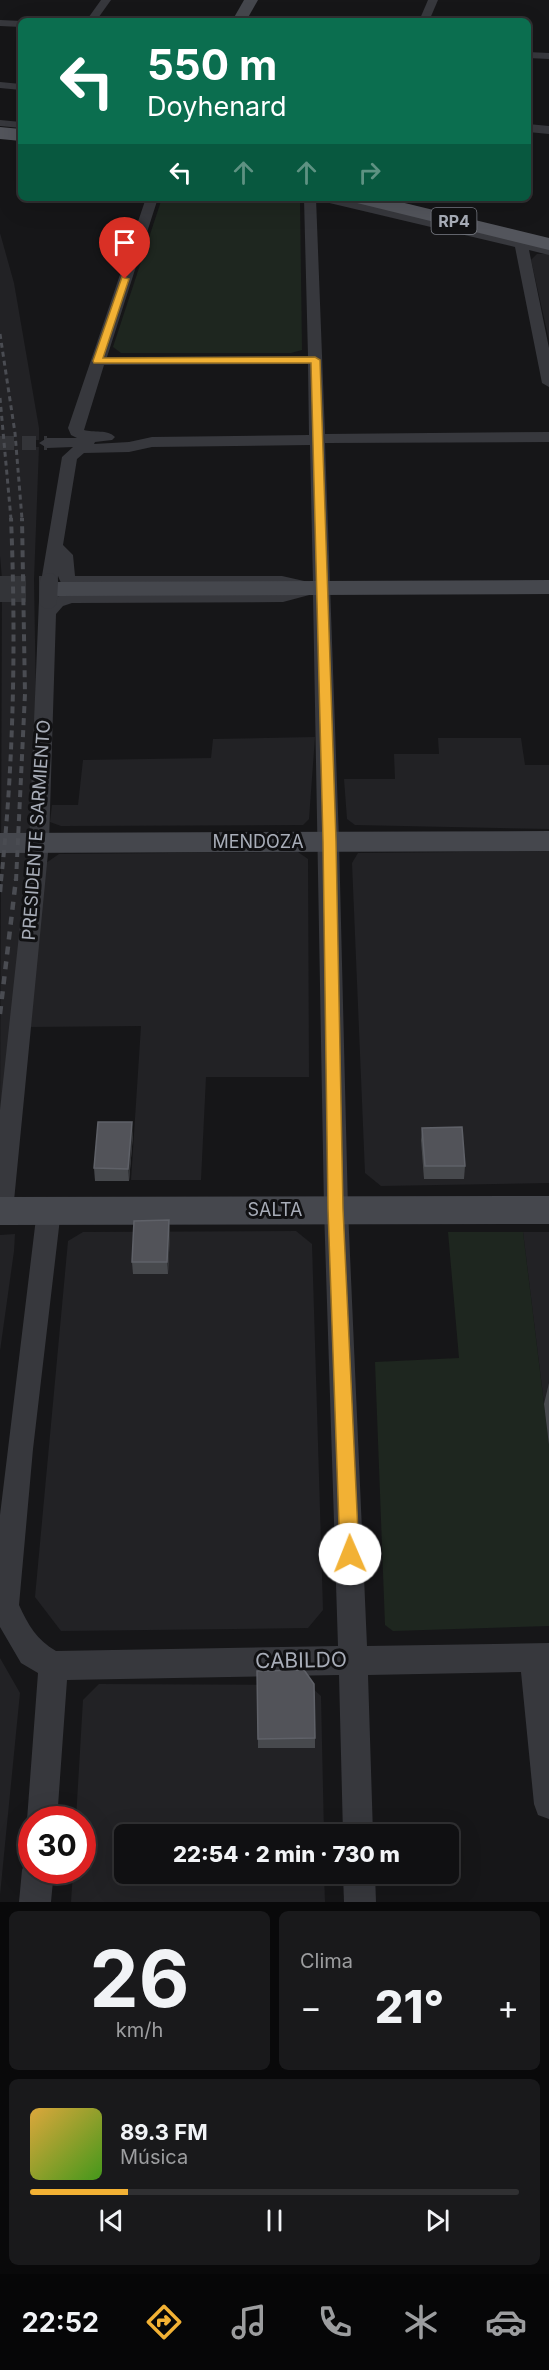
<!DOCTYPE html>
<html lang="es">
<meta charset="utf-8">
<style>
:root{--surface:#101012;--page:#19191b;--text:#f1f3f6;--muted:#9c9d9f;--line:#303032;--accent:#f2b134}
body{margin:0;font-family:Inter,sans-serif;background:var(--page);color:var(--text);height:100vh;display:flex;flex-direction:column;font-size:22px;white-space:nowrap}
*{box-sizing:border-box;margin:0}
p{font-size:20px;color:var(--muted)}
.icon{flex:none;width:33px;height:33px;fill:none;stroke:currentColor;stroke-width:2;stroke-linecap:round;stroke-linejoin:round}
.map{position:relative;height:1902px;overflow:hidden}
.details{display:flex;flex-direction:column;gap:9px;padding:9px;background:#09090a;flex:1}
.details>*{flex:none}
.banner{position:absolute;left:18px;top:18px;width:513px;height:183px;border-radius:9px;box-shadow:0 6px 24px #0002,0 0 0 2px var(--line);background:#0b6e4f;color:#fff;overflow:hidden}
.speed{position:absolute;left:18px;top:1806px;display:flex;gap:12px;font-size:30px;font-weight:700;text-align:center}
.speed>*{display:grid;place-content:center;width:78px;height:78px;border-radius:50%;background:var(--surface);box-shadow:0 6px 24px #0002,0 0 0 2px var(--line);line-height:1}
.speed .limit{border:9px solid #d22;background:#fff;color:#111}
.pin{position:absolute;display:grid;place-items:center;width:51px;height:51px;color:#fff;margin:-62px -26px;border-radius:50% 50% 50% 0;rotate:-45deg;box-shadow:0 0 6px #0007}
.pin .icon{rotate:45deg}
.me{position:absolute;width:66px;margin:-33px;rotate:359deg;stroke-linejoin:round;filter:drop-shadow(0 0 4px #0008)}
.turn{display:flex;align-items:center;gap:21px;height:126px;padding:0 30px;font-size:27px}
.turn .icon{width:78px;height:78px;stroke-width:2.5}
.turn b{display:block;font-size:42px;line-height:51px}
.lanes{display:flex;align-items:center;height:57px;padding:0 30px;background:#0003;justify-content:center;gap:30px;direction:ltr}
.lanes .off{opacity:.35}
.big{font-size:45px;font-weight:800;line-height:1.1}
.details .tile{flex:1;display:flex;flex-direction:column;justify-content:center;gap:9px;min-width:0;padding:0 21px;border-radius:9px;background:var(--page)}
.details .dial{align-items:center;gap:0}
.dial b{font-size:78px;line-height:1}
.song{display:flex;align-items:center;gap:18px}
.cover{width:72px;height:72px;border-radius:9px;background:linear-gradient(135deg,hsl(40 70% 55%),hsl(100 70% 35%))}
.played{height:6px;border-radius:3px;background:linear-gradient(90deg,var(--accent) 20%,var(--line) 20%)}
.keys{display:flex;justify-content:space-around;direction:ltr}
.heat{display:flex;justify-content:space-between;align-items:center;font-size:33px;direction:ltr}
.details .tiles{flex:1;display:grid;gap:9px;grid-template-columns:1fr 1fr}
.tile:last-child{grid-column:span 2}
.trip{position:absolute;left:114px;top:1824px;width:345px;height:60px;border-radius:9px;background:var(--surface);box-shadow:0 6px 24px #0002,0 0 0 2px var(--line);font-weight:800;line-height:60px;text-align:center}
.tabs{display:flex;height:96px;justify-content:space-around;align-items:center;background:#060607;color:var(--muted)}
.tabs .icon{width:42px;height:42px}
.tabs .current{color:var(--accent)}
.tabs b{font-size:27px;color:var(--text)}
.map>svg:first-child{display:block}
.built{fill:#222225}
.green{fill:#1e261f}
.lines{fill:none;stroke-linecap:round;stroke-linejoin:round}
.street-tunnel{stroke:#333438;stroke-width:14;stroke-dasharray:14 8;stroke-linecap:butt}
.secondary-tunnel{stroke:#333438;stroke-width:26;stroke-dasharray:26 13;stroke-linecap:butt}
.street{fill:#37383d;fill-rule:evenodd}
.secondary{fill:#45474d;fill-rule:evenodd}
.primary{fill:#53555c;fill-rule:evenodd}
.rail-far2{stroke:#4a4c52;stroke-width:3;stroke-dasharray:5 4;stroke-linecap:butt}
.rail-far1{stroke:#4a4c52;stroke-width:4;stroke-dasharray:7 5;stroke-linecap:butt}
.rail{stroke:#4a4c52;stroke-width:4.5;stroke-dasharray:8 7;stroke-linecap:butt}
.street-bridge{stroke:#37383d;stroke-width:18}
.wall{fill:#47494d}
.shaded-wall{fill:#2f3033}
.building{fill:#525359;stroke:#5f6168;stroke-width:1.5}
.route{fill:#f2b134;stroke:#9d7322;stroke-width:1.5}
.labels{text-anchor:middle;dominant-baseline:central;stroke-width:6;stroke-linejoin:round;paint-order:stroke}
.shield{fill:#111113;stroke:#7b7e86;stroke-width:1.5}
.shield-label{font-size:16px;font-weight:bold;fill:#a8adb8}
.street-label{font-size:18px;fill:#a8adb8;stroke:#111113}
.near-street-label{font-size:21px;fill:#a8adb8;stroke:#111113}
</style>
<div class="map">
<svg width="549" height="1902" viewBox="0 0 549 1902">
<rect width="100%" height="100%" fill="#161618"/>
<g class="built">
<path d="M0 233 14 283 39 428V440H24L25 447H39L34 580 36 699 29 871 0 1145 2 579 0 556Z"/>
<path d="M537 254H549V340L531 260Z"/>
<path d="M315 737 309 819 303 825 61 826 50 822 52 805H78L83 760 211 758 213 739Z"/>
<path d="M438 738H521L525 765H549V829L355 825 347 819 344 779H395L394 754H439Z"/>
<path d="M549 851V1183L381 1186 365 1173 352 863 358 853Z"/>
<path d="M298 852 308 859 309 1077H206L201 1180H131L141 1026 30 1027 46 863 59 854Z"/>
<path d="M296 1231 312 1244 323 1610 308 1628 61 1631 35 1597 68 1241 83 1232Z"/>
<path d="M523 1232H549V1404H544Z"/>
<path d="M15 1234 14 1251 0 1351V1235Z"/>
<path d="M0 1658 20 1693 0 1895Z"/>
<path d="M99 1684 309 1685 321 1696 324 1834H124V1874H324L325 1902H71L73 1871 82 1870V1820L76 1819 83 1700Z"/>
</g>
<g class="green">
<path d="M162 198 300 199 302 350 291 353H121L113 347Z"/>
<path d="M448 1232H523L549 1445V1626L393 1631 385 1625 375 1362 459 1358Z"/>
</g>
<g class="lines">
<path class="street-tunnel" d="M0 443H47"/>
<path class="secondary-tunnel" d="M0 589H58"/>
<g class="street">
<path d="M101 0H111L96 21H86Z"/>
<path d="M428 0H438L429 21H419Z"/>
<path d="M0 20 22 21 21 27 0 26Z"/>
<path d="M528 52 549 53V59L528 58Z"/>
<path d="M0 82 21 84V90L0 88Z"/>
<path d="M0 120 21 122V128L0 126Z"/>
<path d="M528 124 549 126V134L528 132Z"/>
<path d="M146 198H158L107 357 308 356 304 198H316L325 434 549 432V442L325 443 339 841 348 1209 367 1646 549 1643V1819L538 1815 534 1804 521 1672 368 1675 373 1834H343L339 1675 67 1680 57 1820H32V1831L27 1820 38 1673 21 1663 0 1627V1515L37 1210 41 1203 49 1200 57 1203 61 1210 33 1449 19 1605C28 1625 37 1640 56 1651L338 1646 324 1209 313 594 283 602 72 603 63 606 56 614 49 843 13 1211 9 1218 0 1221V1110L29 843 39 600 42 596 48 595 55 597 72 593 283 592 294 589 282 586H74L61 583 58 576 55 586H43L41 582 62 457 73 447 47 448 39 443 47 438H77L71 435 68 428ZM308 364 309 435 152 437 129 442 94 444 95 442 112 440 115 437C108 429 93 433 84 430L104 365ZM310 445 313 583 282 576H75L73 555 63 545 77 459 84 453 129 452 152 447Z"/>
<path d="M319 198H341L549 247V255L529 250 549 348V387L542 383 515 247 321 201Z"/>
<path d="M32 1857V1870H54L51 1902H19L22 1870 27 1859Z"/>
<path d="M343 1874H375L376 1902H344Z"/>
</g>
<g class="secondary">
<path d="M244 0H258L246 21H232Z"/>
<path d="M549 580V594L58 596 49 594 46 589 49 584 58 582Z"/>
<path d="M549 831V851L0 853V833Z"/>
<path d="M549 1196V1224L0 1225V1197Z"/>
</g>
<g class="primary">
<path d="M0 127 21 129V141L0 139Z"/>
<path d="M350 198H384L549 238V250L353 202Z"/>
</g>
<g class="rail-far2">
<path d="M0 334 15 433 22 519"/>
<path d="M0 398 11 519"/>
</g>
<g class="rail-far1">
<path d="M1 881C14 761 16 639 11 518"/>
<path d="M16 881 25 694 22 518"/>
</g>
<g class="rail">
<path d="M0 892 1 879"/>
<path d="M0 1014 16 879"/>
</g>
<path class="street-bridge" d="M48 600 49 582"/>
</g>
<g class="wall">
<path d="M422 1128 465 1166 464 1179H424L421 1140Z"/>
<path d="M133 1135 129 1181H95L94 1168Z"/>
<path d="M170 1233 168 1274H133L132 1262Z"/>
<path d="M549 1383V1445L544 1404Z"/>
<path d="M257 1671 315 1738V1748H258Z"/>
</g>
<g class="shaded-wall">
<path d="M132 1122 133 1135 129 1181 128 1169Z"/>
<path d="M169 1220 170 1233 168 1274 167 1262Z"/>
</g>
<g class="building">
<path d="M98 1122H132L128 1169 94 1168Z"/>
<path d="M462 1127 465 1166H425L422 1128Z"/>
<path d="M169 1220 167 1262H132L134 1221Z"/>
<path d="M304 1670 314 1684 315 1738 258 1739 257 1671Z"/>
</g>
<path class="route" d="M122 277 129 279 103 358 315 357 320 360 336 841 343 1209 359 1554 356 1560 350 1563 343 1560 340 1554 328 1209 323 841 311 363H94L93 361Z"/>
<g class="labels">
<rect class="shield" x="431.5" y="208" width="45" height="26" rx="4.5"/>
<g class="shield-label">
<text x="454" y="221">RP4</text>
</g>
<g class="street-label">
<text transform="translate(36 830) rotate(-86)">PRESIDENTE SARMIENTO</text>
<text x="258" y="841">MENDOZA</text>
<text x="275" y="1209">SALTA</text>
</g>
<g class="near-street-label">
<text transform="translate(301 1660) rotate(-1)">CABILDO</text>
</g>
</g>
</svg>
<div class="speed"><div class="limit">30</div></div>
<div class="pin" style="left:125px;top:279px;background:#d93025"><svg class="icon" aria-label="arrive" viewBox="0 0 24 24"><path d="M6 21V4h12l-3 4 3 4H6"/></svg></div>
<svg class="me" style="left:350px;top:1554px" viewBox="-20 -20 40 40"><circle r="19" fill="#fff"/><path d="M0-13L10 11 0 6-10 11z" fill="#f2b134"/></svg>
<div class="trip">22:54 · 2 min · 730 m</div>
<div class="banner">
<div class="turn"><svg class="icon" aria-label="left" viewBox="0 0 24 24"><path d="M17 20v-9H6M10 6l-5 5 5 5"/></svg><div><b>550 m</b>Doyhenard</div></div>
<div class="lanes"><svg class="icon" aria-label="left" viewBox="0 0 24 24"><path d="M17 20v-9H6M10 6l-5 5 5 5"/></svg><svg class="icon off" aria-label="ahead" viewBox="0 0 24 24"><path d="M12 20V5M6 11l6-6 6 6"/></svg><svg class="icon off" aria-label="ahead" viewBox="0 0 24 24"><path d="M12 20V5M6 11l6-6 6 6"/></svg><svg class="icon off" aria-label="right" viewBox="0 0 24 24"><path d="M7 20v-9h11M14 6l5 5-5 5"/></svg></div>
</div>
</div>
<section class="details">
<div class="tiles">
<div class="tile dial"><b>26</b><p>km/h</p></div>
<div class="tile"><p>Clima</p>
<div class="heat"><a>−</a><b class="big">21°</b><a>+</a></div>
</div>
<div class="tile">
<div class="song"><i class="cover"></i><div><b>89.3 FM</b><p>Música</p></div></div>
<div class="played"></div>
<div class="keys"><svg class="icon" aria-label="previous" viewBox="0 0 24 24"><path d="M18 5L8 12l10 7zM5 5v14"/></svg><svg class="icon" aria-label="pause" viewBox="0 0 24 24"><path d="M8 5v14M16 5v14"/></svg><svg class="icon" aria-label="next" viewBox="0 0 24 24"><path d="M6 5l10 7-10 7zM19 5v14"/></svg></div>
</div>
</div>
</section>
<nav class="tabs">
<b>22:52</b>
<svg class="icon current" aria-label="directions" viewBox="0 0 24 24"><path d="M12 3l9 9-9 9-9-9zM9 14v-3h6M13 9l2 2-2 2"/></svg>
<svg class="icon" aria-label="music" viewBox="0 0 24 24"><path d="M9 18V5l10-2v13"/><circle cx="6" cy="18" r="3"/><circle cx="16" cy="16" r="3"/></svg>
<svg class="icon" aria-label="phone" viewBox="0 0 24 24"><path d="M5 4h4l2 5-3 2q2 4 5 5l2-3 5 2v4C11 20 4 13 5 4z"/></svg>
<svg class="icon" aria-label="climate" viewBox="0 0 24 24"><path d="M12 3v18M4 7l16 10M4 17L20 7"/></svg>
<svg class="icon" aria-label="car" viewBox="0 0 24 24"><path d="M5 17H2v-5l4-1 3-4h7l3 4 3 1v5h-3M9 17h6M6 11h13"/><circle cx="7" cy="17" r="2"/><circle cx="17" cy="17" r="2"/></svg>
</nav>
